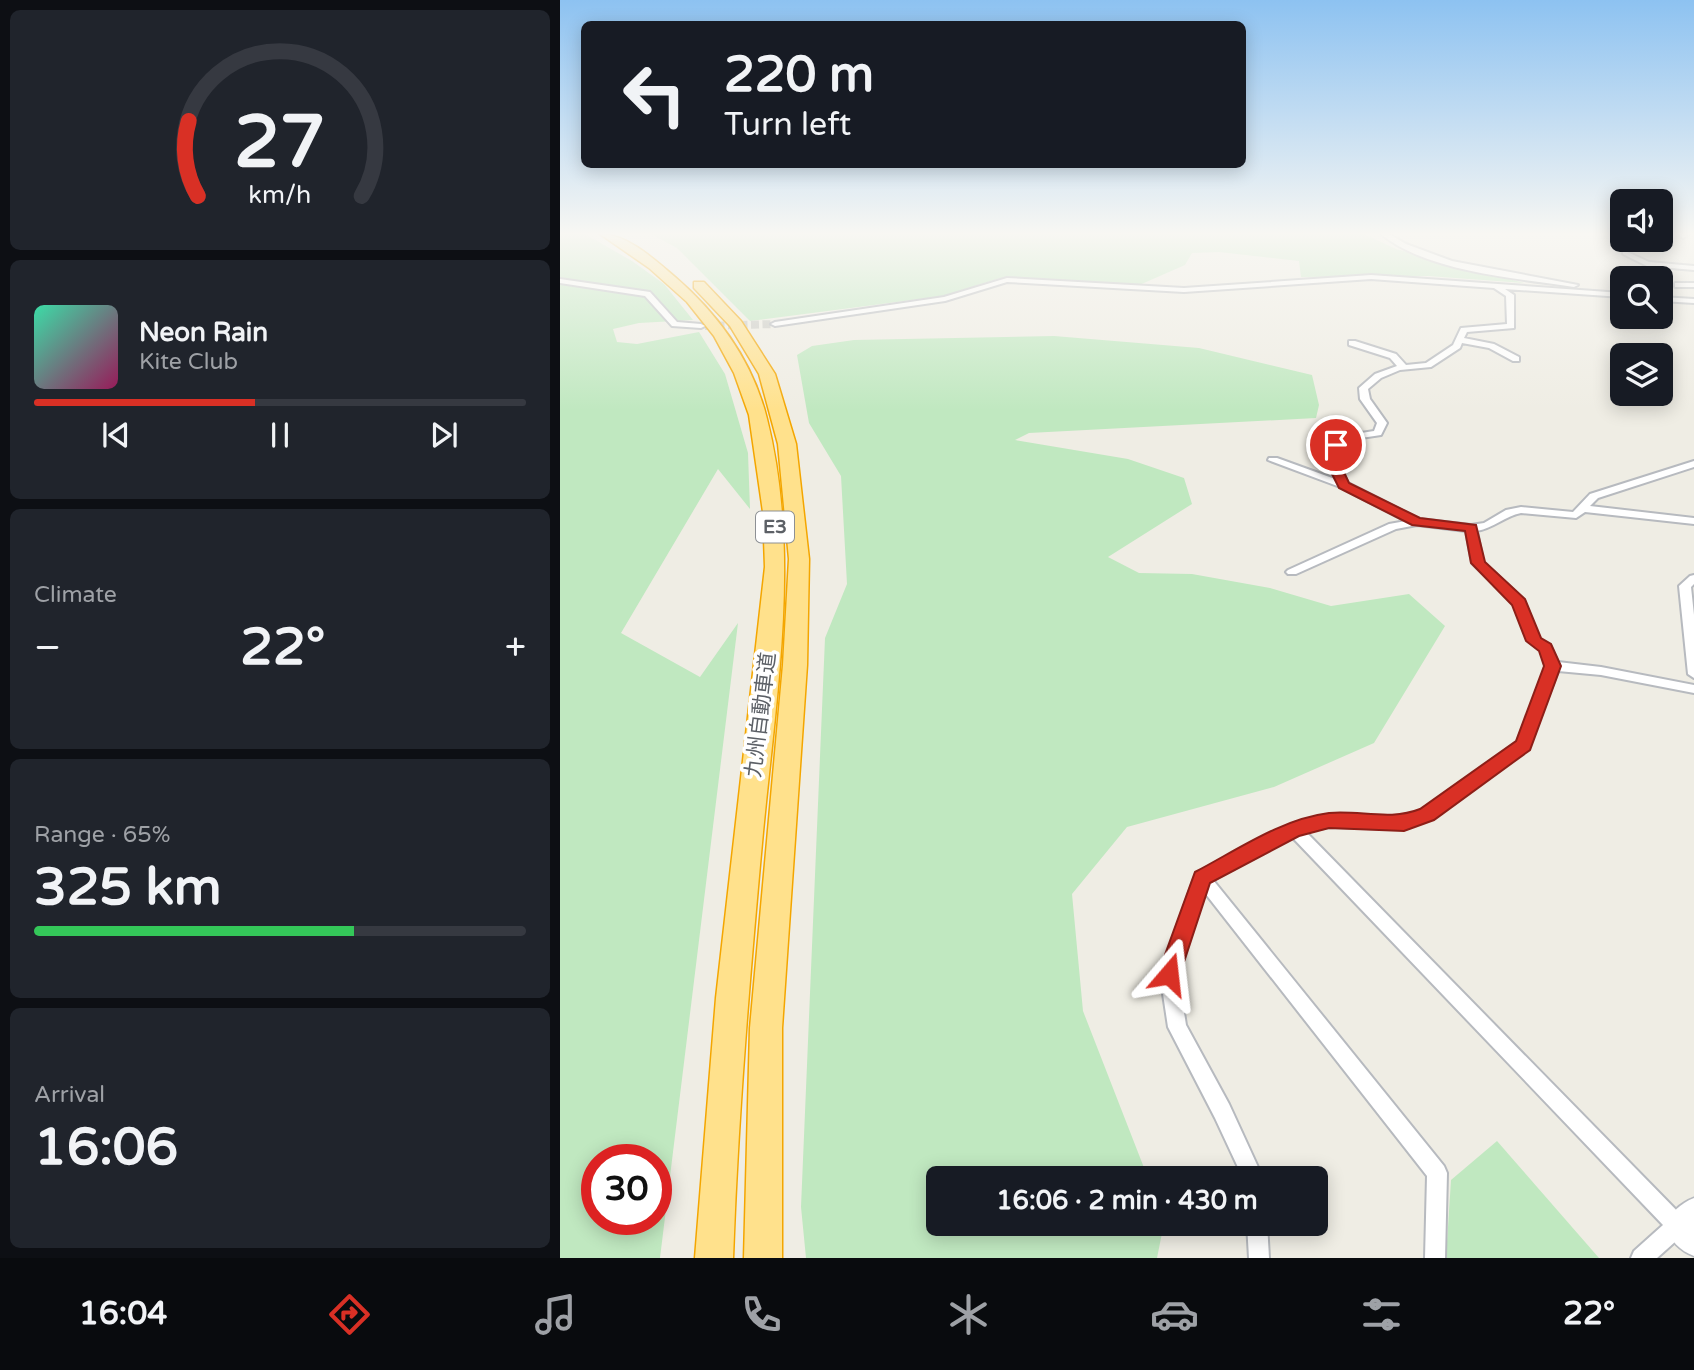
<!DOCTYPE html>
<meta charset="utf-8">
<style>
:root{--surface:#171b24;--page:#20242c;--text:#f1f3f6;--muted:#9ea1a6;--line:#363941;--accent:#d93025}
body{margin:0;font-family:"Varela Round","Noto Sans JP",sans-serif;background:var(--page);color:var(--text);height:100vh;display:flex;flex-direction:column;font-size:26px;white-space:nowrap}
*{box-sizing:border-box;margin:0}
p{font-size:23px;color:var(--muted)}
.icon{flex:none;width:38px;height:38px;fill:none;stroke:currentColor;stroke-width:2;stroke-linecap:round;stroke-linejoin:round}
.map{position:relative;flex:1;overflow:hidden}
.details{display:flex;flex-direction:column;gap:10px;padding:10px;background:#0d0f14;width:560px}
.details>*{flex:none}
.banner{position:absolute;left:21px;top:21px;width:665px;height:147px;border-radius:10px;box-shadow:0 4px 18px #0003;background:#171b24;color:var(--text);overflow:hidden}
.controls{position:absolute;left:1050px;top:189px;display:grid;gap:14px}
.controls a{display:grid;place-items:center;width:63px;height:63px;border-radius:10px;background:var(--surface);box-shadow:0 4px 18px #0003;font-size:35px}
.speed{position:absolute;left:21px;top:1144px;display:flex;gap:14px;font-size:35px;font-weight:700;text-align:center}
.speed>*{display:grid;place-content:center;width:91px;height:91px;border-radius:50%;background:var(--surface);box-shadow:0 4px 18px #0003;line-height:1}
.speed .limit{border:10px solid #d22;background:#fff;color:#111}
.pin{position:absolute;display:grid;place-items:center;width:60px;height:60px;color:#fff;margin:-30px;border:4px solid #fff;border-radius:50%;box-shadow:0 2px 7px #0007}
.me{position:absolute;width:77px;margin:-38px;rotate:17deg;stroke-linejoin:round;filter:drop-shadow(0 0 5px #0008)}
.turn{display:flex;align-items:center;gap:24px;height:147px;padding:0 28px;font-size:32px}
.turn .icon{width:91px;height:91px;stroke-width:2.5}
.turn b{display:block;font-size:49px;line-height:60px}
.big{font-size:52px;font-weight:700;line-height:1.1}
.details .tile{flex:1;display:flex;flex-direction:column;justify-content:center;gap:10px;min-width:0;padding:0 24px;border-radius:10px;background:var(--page)}
.details .dial{align-items:center;gap:0}
.dial svg{height:182px;overflow:visible;fill:none;stroke:var(--line);stroke-width:7;stroke-linecap:round;text-anchor:middle}
.dial text{fill:var(--text);stroke:none}
.song{display:flex;align-items:center;gap:21px}
.cover{width:84px;height:84px;border-radius:10px;background:linear-gradient(135deg,hsl(160 70% 55%),hsl(330 70% 35%))}
.played{height:7px;border-radius:4px;background:linear-gradient(90deg,var(--accent) 45%,var(--line) 45%)}
.keys{display:flex;justify-content:space-around;direction:ltr}
.heat{display:flex;justify-content:space-between;align-items:center;font-size:38px;direction:ltr}
.charge{height:10px;border-radius:5px;background:linear-gradient(90deg,#34c759 65%,var(--line) 0)}
.trip{position:absolute;left:366px;top:1166px;width:402px;height:70px;border-radius:10px;background:var(--surface);box-shadow:0 4px 18px #0003;font-weight:700;line-height:70px;text-align:center}
.tabs{display:flex;height:112px;justify-content:space-around;align-items:center;background:#090b0e;color:var(--muted)}
.tabs .icon{width:49px;height:49px}
.tabs .current{color:var(--accent)}
.tabs b{font-size:32px;color:var(--text)}
main{display:flex;flex:1;min-height:0}
.map>svg:first-child{display:block}
.green{fill:#c0e8c0;fill-rule:evenodd}
.lines{fill:none;stroke-linecap:round;stroke-linejoin:round}
.minor-tunnel{stroke:#cacac4;stroke-width:8;stroke-dasharray:8 3.5;stroke-linecap:butt}
.minor-casing{stroke:#b7babf;stroke-width:4}
.tertiary-casing{stroke:#b7babf;stroke-width:3}
.motorway-casing{stroke:#f4a600;stroke-width:3}
.minor{fill:#fff;fill-rule:evenodd}
.tertiary{fill:#fff;fill-rule:evenodd}
.motorway{fill:#ffe18c;fill-rule:evenodd}
.route{fill:#d93025;stroke:#8d1f18;stroke-width:2}
.labels{text-anchor:middle;dominant-baseline:central;stroke-width:7;stroke-linejoin:round;paint-order:stroke}
.shield{fill:#fff;stroke:#8d9094;stroke-width:2}
.shield-label{font-size:19px;font-weight:bold;fill:#5c6066}
.street-label{font-size:21px;fill:#5c6066;stroke:#fff}
</style>
<main>
<section class="details">
<div class="tile dial"><svg viewBox="0 0 100 80">
<path d="M14 69A42 42 0 1 1 86 69"/>
<path d="M14 69A42 42 0 0 1 10 36" stroke="#d93025"/>
<text x="50" y="56" font-size="32" font-weight="700">27</text>
<text x="50" y="72" font-size="11">km/h</text>
</svg></div>
<div class="tile">
<div class="song"><i class="cover"></i><div><b>Neon Rain</b><p>Kite Club</p></div></div>
<div class="played"></div>
<div class="keys"><svg class="icon" aria-label="previous" viewBox="0 0 24 24"><path d="M18 5L8 12l10 7zM5 5v14"/></svg><svg class="icon" aria-label="pause" viewBox="0 0 24 24"><path d="M8 5v14M16 5v14"/></svg><svg class="icon" aria-label="next" viewBox="0 0 24 24"><path d="M6 5l10 7-10 7zM19 5v14"/></svg></div>
</div>
<div class="tile"><p>Climate</p>
<div class="heat"><a>−</a><b class="big">22°</b><a>+</a></div>
</div>
<div class="tile"><p>Range · 65%</p><b class="big">325 km</b><div class="charge"></div></div>
<div class="tile"><p>Arrival</p><b class="big">16:06</b></div>
</section>
<div class="map">
<svg width="1134" height="1258" viewBox="0 0 1134 1258">
<rect width="100%" height="100%" fill="#efede4"/>
<g class="green">
<path d="M0 234H25L72 261 104 284 133 320 79 323 53 329 57 342 77 344 139 332 165 374 188 453 190 509 158 469 61 633 140 677 178 623 100 1258H0ZM37 1160H96V1220H37Z"/>
<path d="M91 234H804L836 249 964 283 868 276 741 277 739 261 659 252 632 253 625 265 577 286 440 278 383 296 190 321 117 248Z"/>
<path d="M494 336 639 348 752 375 759 405 756 418 469 433 455 440 568 459 624 478 632 504 548 557 579 573 632 574 710 588 771 606 849 594 885 626 814 743 714 787 567 827 512 894 523 1011 588 1178H378V1223H604L597 1258H246L241 1207 265 638 287 584 281 476 249 423 237 355 252 346 294 340Z"/>
<path d="M937 1141 1039 1258H886L891 1180Z"/>
</g>
<g class="lines">
<path class="minor-tunnel" d="M145 326 215 324"/>
<defs>
<g id="minor">
<path d="M821 234H829L846 244 892 261 1018 285 1014 287C956 278 867 272 821 234Z"/>
<path d="M1121 234H1129L1123 238 1120 236Z"/>
<path d="M1065 251 1089 262 1134 266V270L1087 266 1063 254V252Z"/>
<path d="M811 275 1062 293V297L945 289 954 295V328L907 332 904 338 934 344 959 357V361H953L929 348 902 343 900 348 871 367 840 370 821 378 808 389 810 399 827 423 821 435 788 440 781 446V470L788 483 859 519 911 525 924 523 946 510 961 507 1013 512 1030 494 1134 461V467L1038 498 1030 506 1134 518V524L1025 512 1016 518 961 513C945 516 934 528 917 531L923 562 964 600 979 639 990 645 998 662 1041 667 1134 685V693L1041 675 998 671 968 749 872 818 843 829 769 827 746 832 1125 1219 1128 1226 1125 1233 1097 1258H1071L1074 1251 1103 1225 732 837 653 880 884 1166 887 1173 885 1258H865L867 1176 645 893 618 974 626 1025 669 1104 703 1178H683L655 1118 608 1027 600 974 636 873 734 823 769 815 842 817 862 810 957 742 987 666 981 650 968 641 955 604 912 563 906 531 857 525 836 529 736 574H728L726 572 728 570 829 524 846 521 780 487 708 460 709 458H717L775 479 771 470 773 443 782 436 814 431 817 423 800 399 799 388 815 374 837 366 830 358 789 345V341H795L836 354 846 365 866 363 893 345 901 328 947 324 946 296 934 288 811 279 624 292 447 282 385 301 215 326 211 324 215 322 384 297 447 278 624 288Z"/>
<path d="M0 279 90 292 117 322 141 324 145 326 141 328 112 326 85 296 0 283Z"/>
<rect x="1115" y="283" width="19" height="4"/>
<path d="M1101 297 1134 299V303L1101 301Z"/>
<path d="M1134 575V584L1131 587 1134 615V678L1128 674 1119 586 1130 576Z"/>
<path d="M687 1223H707L709 1258H689Z"/>
</g>
<path id="tertiary" d="M1134 1198V1256C1120 1251 1110 1240 1105 1226 1110 1213 1121 1203 1134 1198Z"/>
<g id="motorway">
<path d="M40 234C67 234 94 259 115 277 158 314 193 362 207 419 241 554 216 695 203 832 190 974 178 1115 173 1258H135L156 998 205 567 203 512 189 415 174 373 154 336 127 302 89 268Z"/>
<path d="M134 282H144L181 321 215 374 236 444 249 559 247 665 222 1028V1258H184L190 1028 223 665 229 559 218 444 199 374 170 326 134 288Z"/>
</g>
</defs>
<use href="#minor" class="minor-casing"/>
<use href="#tertiary" class="tertiary-casing"/>
<use href="#motorway" class="motorway-casing"/>
<use href="#minor" class="minor"/>
<use href="#tertiary" class="tertiary"/>
<use href="#motorway" class="motorway"/>
</g>
<linearGradient id="sky" x2="0" y2="1"><stop stop-color="#8dc2f1"/><stop offset="0.57" stop-color="#f8f7f3"/><stop offset="1" stop-color="#f8f7f3" stop-opacity="0"/></linearGradient>
<rect width="1134" height="410" fill="url(#sky)"/>
<path class="route" d="M776 441 783 445V470L789 483 860 518 916 525 925 562 965 599 981 638 991 644 1001 666 970 750 874 820 844 831 769 828 739 836 650 883 620 974 616 981 609 984 601 981 598 974 635 872C677 850 721 819 769 813 800 810 830 821 860 809L956 741 984 666 979 651 966 641 952 605 911 563 905 531 852 525 779 488 770 470V445Z"/>
<g class="labels">
<rect class="shield" x="196" y="511.5" width="38" height="31" rx="5"/>
<g class="shield-label">
<text x="215" y="527">E3</text>
</g>
<g class="street-label">
<text transform="translate(201 715) rotate(-83)">九州自動車道</text>
</g>
</g>
</svg>
<div class="controls">
<a><svg class="icon" aria-label="sound" viewBox="0 0 24 24"><path d="M4 9h4l5-4v14l-5-4H4zM17 9q2 3 0 6"/></svg></a>
<a><svg class="icon" aria-label="search" viewBox="0 0 24 24"><circle cx="10" cy="10" r="6"/><path d="M15 15l6 6"/></svg></a>
<a><svg class="icon" aria-label="layers" viewBox="0 0 24 24"><path d="M12 4l9 5-9 5-9-5zM3 14l9 5 9-5"/></svg></a>
</div>
<div class="speed"><div class="limit">30</div></div>
<div class="pin" style="left:776px;top:445px;background:#d93025"><svg class="icon" aria-label="arrive" viewBox="0 0 24 24"><path d="M6 21V4h12l-3 4 3 4H6"/></svg></div>
<svg class="me" style="left:609px;top:974px" viewBox="-20 -20 40 40"><path d="M0-17L14 15 0 8-14 15z" fill="#d93025" stroke="#fff" stroke-width="4"/></svg>
<div class="trip">16:06 · 2 min · 430 m</div>
<div class="banner">
<div class="turn"><svg class="icon" aria-label="left" viewBox="0 0 24 24"><path d="M17 20v-9H6M10 6l-5 5 5 5"/></svg><div><b>220 m</b>Turn left</div></div>
</div>
</div>
</main>
<nav class="tabs">
<b>16:04</b>
<svg class="icon current" aria-label="directions" viewBox="0 0 24 24"><path d="M12 3l9 9-9 9-9-9zM9 14v-3h6M13 9l2 2-2 2"/></svg>
<svg class="icon" aria-label="music" viewBox="0 0 24 24"><path d="M9 18V5l10-2v13"/><circle cx="6" cy="18" r="3"/><circle cx="16" cy="16" r="3"/></svg>
<svg class="icon" aria-label="phone" viewBox="0 0 24 24"><path d="M5 4h4l2 5-3 2q2 4 5 5l2-3 5 2v4C11 20 4 13 5 4z"/></svg>
<svg class="icon" aria-label="climate" viewBox="0 0 24 24"><path d="M12 3v18M4 7l16 10M4 17L20 7"/></svg>
<svg class="icon" aria-label="car" viewBox="0 0 24 24"><path d="M5 17H2v-5l4-1 3-4h7l3 4 3 1v5h-3M9 17h6M6 11h13"/><circle cx="7" cy="17" r="2"/><circle cx="17" cy="17" r="2"/></svg>
<svg class="icon" aria-label="filters" viewBox="0 0 24 24"><path d="M4 7h16M4 17h16"/><circle cx="9" cy="7" r="2"/><circle cx="15" cy="17" r="2"/></svg>
<b>22°</b>
</nav>
